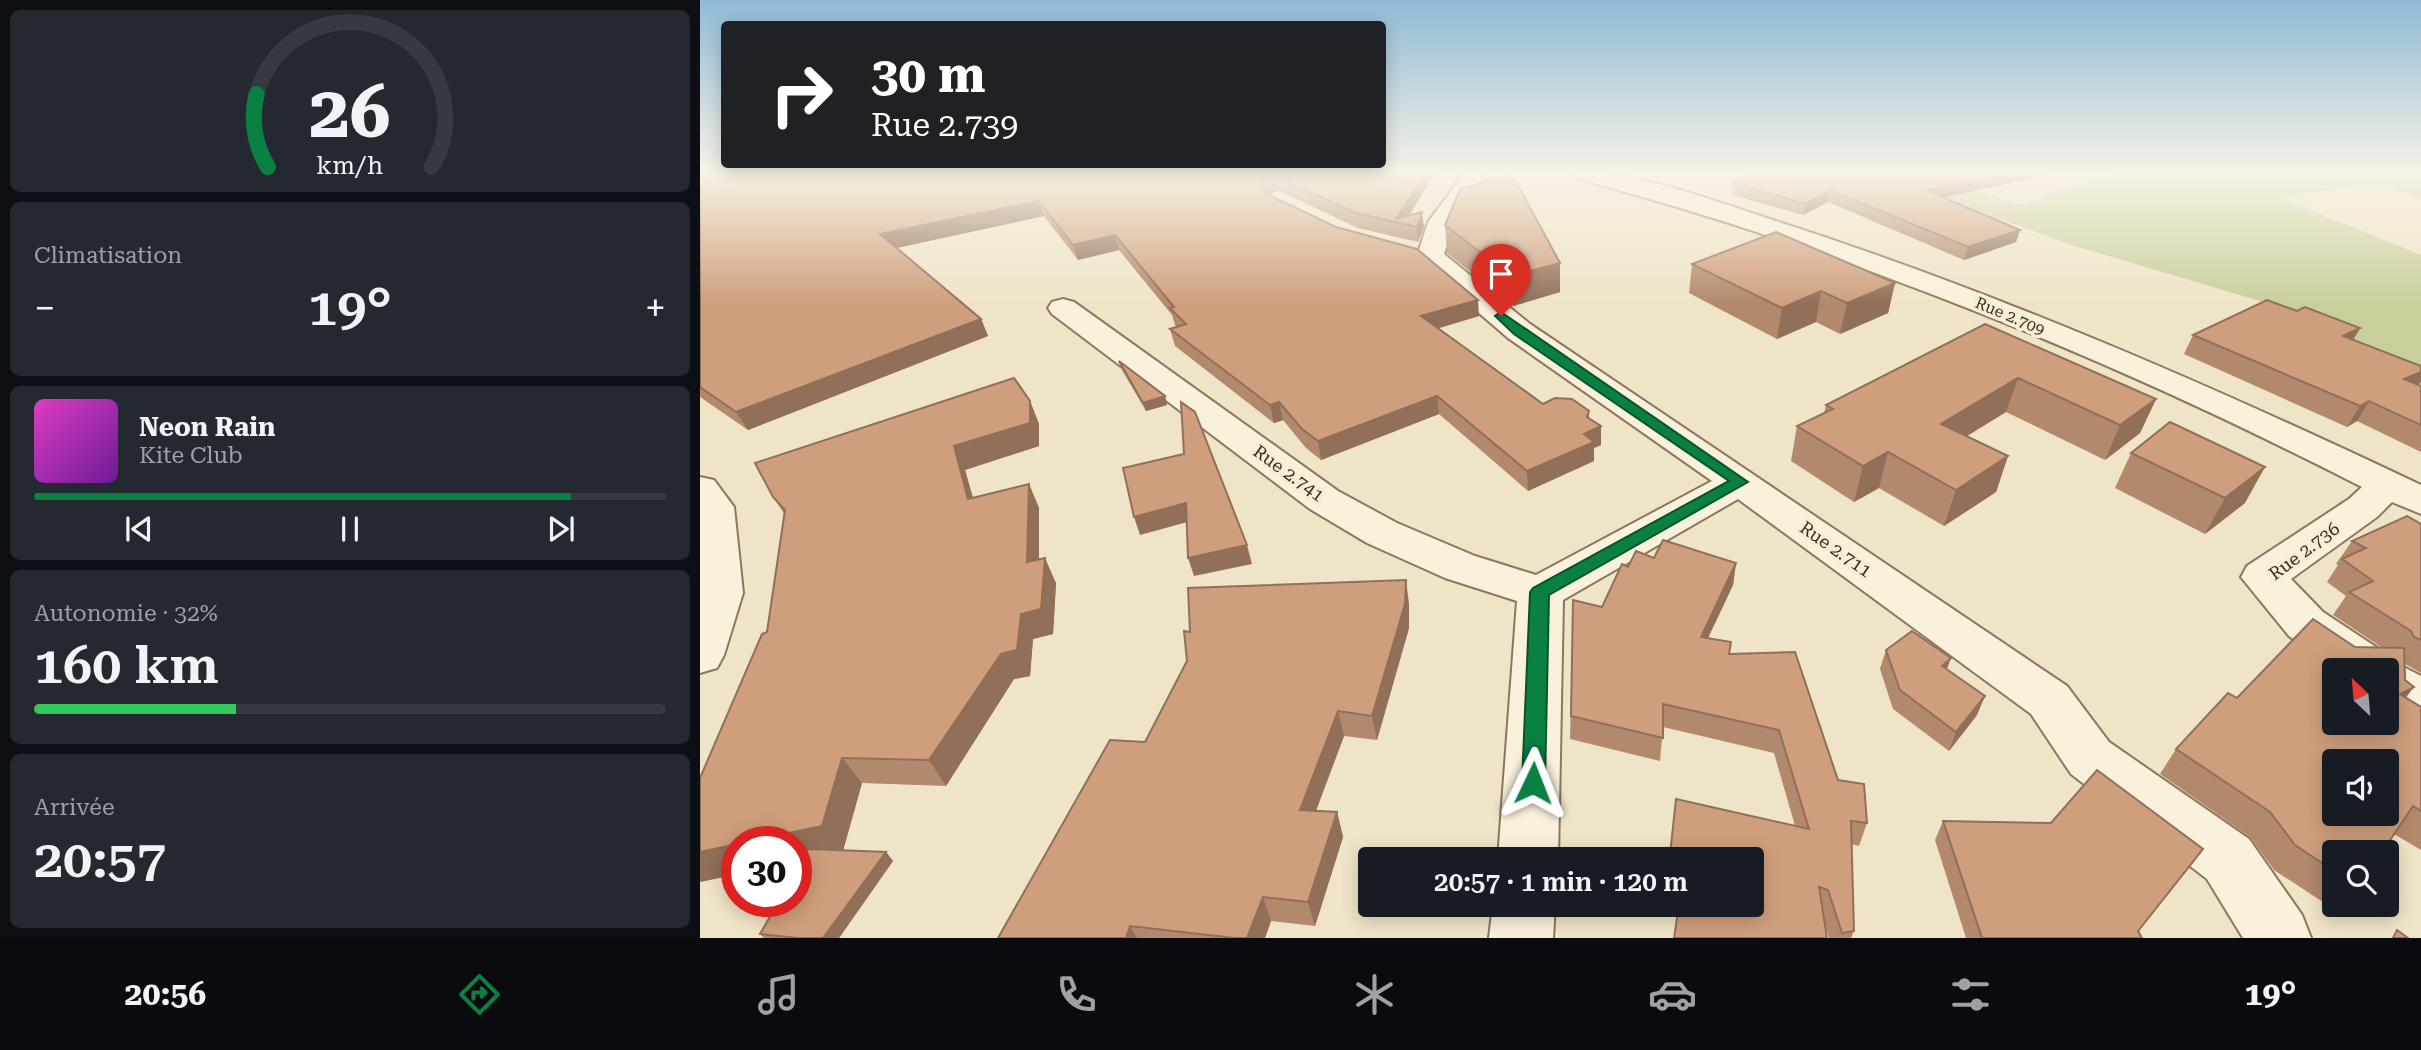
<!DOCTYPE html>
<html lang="fr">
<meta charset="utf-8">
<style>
:root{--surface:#171b24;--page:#242831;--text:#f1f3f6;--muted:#9ea1a6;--line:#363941;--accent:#0b8043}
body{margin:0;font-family:"Roboto Serif",serif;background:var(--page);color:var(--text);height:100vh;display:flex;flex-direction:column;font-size:26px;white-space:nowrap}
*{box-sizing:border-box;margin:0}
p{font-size:23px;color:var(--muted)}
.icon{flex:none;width:38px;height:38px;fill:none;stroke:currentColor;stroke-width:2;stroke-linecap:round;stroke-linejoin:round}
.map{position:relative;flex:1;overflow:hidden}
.side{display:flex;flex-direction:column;gap:10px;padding:10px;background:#0d0f14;width:700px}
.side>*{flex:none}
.hud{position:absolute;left:21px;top:21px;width:665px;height:147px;border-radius:7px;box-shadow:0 4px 18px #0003;background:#202124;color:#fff;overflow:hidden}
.needle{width:46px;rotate:334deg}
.tools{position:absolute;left:1622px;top:658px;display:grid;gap:14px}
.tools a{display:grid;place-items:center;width:77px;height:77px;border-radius:7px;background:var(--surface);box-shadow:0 4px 18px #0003;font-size:35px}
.speed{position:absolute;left:21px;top:826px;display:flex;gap:14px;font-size:35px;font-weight:700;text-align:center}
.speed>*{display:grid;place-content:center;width:91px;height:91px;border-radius:50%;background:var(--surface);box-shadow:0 4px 18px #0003;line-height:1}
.speed .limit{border:10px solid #d22;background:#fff;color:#111}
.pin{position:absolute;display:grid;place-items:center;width:60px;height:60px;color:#fff;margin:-72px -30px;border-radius:50% 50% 50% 0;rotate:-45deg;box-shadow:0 0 7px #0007}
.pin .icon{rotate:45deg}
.me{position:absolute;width:77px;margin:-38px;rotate:2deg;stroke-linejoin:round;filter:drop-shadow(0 0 5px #0008)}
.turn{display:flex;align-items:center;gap:24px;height:147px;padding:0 35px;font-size:32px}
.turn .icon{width:91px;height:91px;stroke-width:2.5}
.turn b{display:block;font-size:49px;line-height:60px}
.big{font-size:52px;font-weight:600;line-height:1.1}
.side .card{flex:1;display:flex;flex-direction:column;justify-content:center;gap:10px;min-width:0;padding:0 24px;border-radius:10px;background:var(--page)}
.side .dial{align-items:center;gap:0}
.dial svg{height:182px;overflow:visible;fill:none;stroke:var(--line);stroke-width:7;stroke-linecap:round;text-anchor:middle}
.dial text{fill:var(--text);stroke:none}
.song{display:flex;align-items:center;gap:21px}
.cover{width:84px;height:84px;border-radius:10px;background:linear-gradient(135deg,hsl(310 70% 55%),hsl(280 70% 35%))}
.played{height:7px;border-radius:4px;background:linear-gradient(90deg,var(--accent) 85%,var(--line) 85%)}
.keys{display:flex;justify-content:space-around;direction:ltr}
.heat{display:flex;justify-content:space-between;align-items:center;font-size:38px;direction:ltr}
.charge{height:10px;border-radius:5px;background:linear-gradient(90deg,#34c759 32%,var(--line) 0)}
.trip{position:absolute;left:658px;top:847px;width:406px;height:70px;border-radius:7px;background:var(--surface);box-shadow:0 4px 18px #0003;font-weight:600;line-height:70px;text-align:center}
.menu{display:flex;height:112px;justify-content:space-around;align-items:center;background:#090b0e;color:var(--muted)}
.menu .icon{width:49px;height:49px}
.menu .on{color:var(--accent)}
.menu b{font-size:32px;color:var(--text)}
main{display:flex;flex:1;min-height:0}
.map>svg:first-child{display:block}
.green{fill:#c9cf9b}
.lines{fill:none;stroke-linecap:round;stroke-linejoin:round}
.minor-casing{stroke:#8d765c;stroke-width:4}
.minor{fill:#faf1dc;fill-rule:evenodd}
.wall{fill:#b2896c}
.shaded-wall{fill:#916f58}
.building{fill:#cf9f7d;stroke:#916f58;stroke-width:2;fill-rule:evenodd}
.route{fill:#0b8043;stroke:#07532c;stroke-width:2}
.labels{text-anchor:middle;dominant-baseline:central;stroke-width:7;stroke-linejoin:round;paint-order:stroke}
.far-street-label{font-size:16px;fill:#3d2e20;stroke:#f7eed8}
.street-label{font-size:18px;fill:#3d2e20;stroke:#f7eed8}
</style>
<main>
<section class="side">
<div class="card dial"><svg viewBox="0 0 100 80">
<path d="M14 69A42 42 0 1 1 86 69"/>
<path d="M14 69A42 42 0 0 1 9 37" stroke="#0b8043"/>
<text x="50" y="56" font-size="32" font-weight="700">26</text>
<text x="50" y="72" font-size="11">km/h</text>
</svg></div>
<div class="card"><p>Climatisation</p>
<div class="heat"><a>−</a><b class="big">19°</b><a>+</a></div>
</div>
<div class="card">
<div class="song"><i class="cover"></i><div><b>Neon Rain</b><p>Kite Club</p></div></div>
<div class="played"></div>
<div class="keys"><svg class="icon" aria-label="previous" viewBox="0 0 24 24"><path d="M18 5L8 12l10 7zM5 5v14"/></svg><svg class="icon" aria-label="pause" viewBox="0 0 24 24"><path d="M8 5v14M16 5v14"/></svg><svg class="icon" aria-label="next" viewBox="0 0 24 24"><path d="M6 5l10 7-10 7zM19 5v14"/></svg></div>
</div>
<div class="card"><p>Autonomie · 32%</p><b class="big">160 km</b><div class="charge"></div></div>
<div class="card"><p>Arrivée</p><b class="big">20:57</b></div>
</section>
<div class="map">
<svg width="1721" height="938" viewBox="0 0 1721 938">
<rect width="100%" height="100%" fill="#f0e4c8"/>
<path class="green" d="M1418 173H1721V198L1678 183 1578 197 1721 255V369L1570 304 1375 246 1278 211 1208 179 1241 178 1320 205Z"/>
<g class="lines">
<defs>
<g id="minor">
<path d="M765 173H787L754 222 744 254 830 324 1367 686 1409 742 1549 839 1602 915 1611 938H1543L1507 879 1371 774 1331 714 1038 499 863 600 858 859H798L817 601 745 578 667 543 610 509 352 314 348 308 352 302 363 299 374 302 638 491 697 523 775 556 836 575 1012 481 808 338 720 262 717 256 728 222Z"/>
<path d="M872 173C929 168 1020 203 1076 221 1299 293 1510 385 1721 485V514L1692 502 1677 517 1591 579 1623 612 1691 657 1694 662 1721 676V722L1703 716 1687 705V670H1638L1589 636 1541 577 1547 566 1649 499 1662 487C1410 358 1148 251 875 178Z"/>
<path d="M0 477 14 480 34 507 43 593 24 655 17 668 0 673Z"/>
<path d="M793 905H855L853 938H789Z"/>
</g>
</defs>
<use href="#minor" class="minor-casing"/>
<use href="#minor" class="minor"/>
</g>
<g class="wall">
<path d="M0 173H734V175L709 215 724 227 718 242 658 228 579 191 568 195 779 316 738 328 843 404 889 418 901 445 894 448V461L828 491 739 414 621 460 606 448 583 420 574 423 475 346 470 329 477 327 475 325 472 315 419 250 378 260 344 216 196 248 281 319 288 336 48 430 0 397Z"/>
<path d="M1354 174 1243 197 1320 230 1316 242 1264 260 1128 202 1103 215 1032 195 1033 183Z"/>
<path d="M745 225 860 292 813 306 747 253Z"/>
<path d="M992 264 1195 283 1188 313 1140 334 1116 322 1077 339 989 293Z"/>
<path d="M1597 311 1660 328 1653 340 1721 386V452L1657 421 1647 427 1484 354 1493 335Z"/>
<path d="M1285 324 1456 399 1440 433 1405 460 1306 412 1267 436 1308 456 1296 492 1244 526 1179 488 1154 502 1091 461 1097 426 1124 413 1126 405Z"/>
<path d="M419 361 465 396 467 405 446 411 422 370Z"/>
<path d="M330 401 339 424V446L265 470 273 498 329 484 339 508V560L356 583 353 634 333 639 330 676 314 679 246 786 162 783 143 850 186 852 193 861 139 938H64L60 934 102 860 96 861 37 842V874L0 882 67 632 85 515 73 497Z"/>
<path d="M1431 453 1545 503 1505 534 1415 488Z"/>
<path d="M1721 524V673L1705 664 1706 698 1721 707V850L1694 834 1634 852V905H1640L1635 910 1574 870 1550 837 1460 774 1476 749 1537 698 1655 647H1681L1633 615 1646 596 1627 582 1638 565 1636 564 1652 541Z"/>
<path d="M954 558 1036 563 1033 585 1008 638 1029 654 1138 780 1167 823 1159 846 1151 844 1154 931 1151 938H1129L1126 928 1052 859H969L976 799 1095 826 1074 753 963 727 960 761 870 739 873 600 902 607 928 567Z"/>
<path d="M709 604V628L677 740 644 736 616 811 637 812 643 837 615 926 571 921 565 938H298L445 742 487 661 490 632Z"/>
<path d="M1186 650 1247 670 1277 715 1249 751 1193 709 1180 669Z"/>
<path d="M1243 821 1351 823 1503 849 1439 931 1442 938H1266L1235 840Z"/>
</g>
<g class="shaded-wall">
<path d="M726 173H734V175L704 224 696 219Z"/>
<path d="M1310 173H1355L1223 202 1226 190Z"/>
<path d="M576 177 579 191 569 193 564 199 561 185 567 179Z"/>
<path d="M1130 190 1128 202 1103 215 1105 204Z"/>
<path d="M339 201 344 216 187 250 180 234Z"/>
<path d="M722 212 724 227 718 242 717 227Z"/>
<path d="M1320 230 1316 242 1264 260 1268 247Z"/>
<path d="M415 235 419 250 378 260 373 245Z"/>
<path d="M860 263V292L813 306 811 276Z"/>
<path d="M1195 283 1188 313 1140 334 1147 303Z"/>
<path d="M1121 291 1116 322 1077 339 1082 308Z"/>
<path d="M778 300 779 316 723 333 721 316Z"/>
<path d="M281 319 288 336 48 430 36 412Z"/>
<path d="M1660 328 1649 347 1643 336Z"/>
<path d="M1721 372V382L1716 389 1704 379Z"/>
<path d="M1318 378 1306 412 1231 458 1241 424Z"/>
<path d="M465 396 467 405 446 411 443 403Z"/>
<path d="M737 396 739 414 621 460 618 441Z"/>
<path d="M1456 399 1440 433 1405 460 1420 425Z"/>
<path d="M330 401 339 424V446L265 470 280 523 268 499 254 446Z"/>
<path d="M1669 401 1657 421 1647 427 1660 406Z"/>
<path d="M579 402 583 420 574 423 570 405Z"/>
<path d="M889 411V430L901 426V445L894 448V461L828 491 827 471 884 434 887 417Z"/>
<path d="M1188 452 1179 488 1154 502 1163 466Z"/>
<path d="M1308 456 1296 492 1244 526 1256 490Z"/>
<path d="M1565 467 1545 503 1505 534 1525 498Z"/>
<path d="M329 484 339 508V587L327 562Z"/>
<path d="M486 503 491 521 440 535 434 517Z"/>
<path d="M547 545 552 564 494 576 488 558Z"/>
<path d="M345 558 356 583 353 634 333 639 330 676 314 679 246 786 229 760Z"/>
<path d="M1036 563 1033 585 998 659 1001 637Z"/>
<path d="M706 580 709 604V628L677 740 672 716Z"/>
<path d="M1251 658 1244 677 1242 666Z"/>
<path d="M1714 687 1694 713 1700 694Z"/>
<path d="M1285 696 1277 715 1249 751 1256 732Z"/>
<path d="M638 711 644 736 607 834 600 810Z"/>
<path d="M142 758 162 783 143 851 96 861V842H47Z"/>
<path d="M637 812 643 837 615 926 608 902Z"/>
<path d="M37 844V874L0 882V852Z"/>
<path d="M1503 849 1489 868 1433 938Z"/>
<path d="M186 852 193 861 139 938H123Z"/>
<path d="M563 897 571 921 565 938H547Z"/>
<path d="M430 926 437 938H426Z"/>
</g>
<g class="building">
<path d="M0 173H726L696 219 722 212 717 227 656 213 576 177 567 179 561 185 565 193 636 227 717 249 778 300 721 316 843 404 855 398 872 399 889 411 887 417 901 426 884 434 894 442 827 471 737 396 618 441 602 429 579 402 570 405 470 329 486 324 470 308 474 307 415 235 373 245 339 201 180 234 281 319 36 412 0 387Z"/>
<path d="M1055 173H1310L1226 190 1320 230 1268 247 1130 190 1105 204 1033 183Z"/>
<path d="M812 174 860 263 811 276 745 225 760 189Z"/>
<path d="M1076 232 1195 283 1147 303 1121 291 1082 308 992 264Z"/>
<path d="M1567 300 1597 311 1605 307 1660 328 1643 336 1721 366V372L1704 379 1721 386V425L1669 401 1660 406 1493 335Z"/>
<path d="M1285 324 1456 399 1420 425 1318 378 1241 424 1308 456 1256 490 1188 452 1163 466 1097 426 1133 409 1126 405Z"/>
<path d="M419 361 465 396 443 403Z"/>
<path d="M314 378 330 401V423L254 446 268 499 329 484 327 562 345 558 341 609 321 614 317 650 301 654 229 760 142 758 122 826 47 842H37V844L0 852V778L62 634 67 632 85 510 73 497 55 463Z"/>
<path d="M481 402 495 412 547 545 488 558 486 503 434 517 423 468 484 454Z"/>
<path d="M1470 422 1565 467 1525 498 1431 453Z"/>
<path d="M1707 516 1721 524V640L1714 637 1711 631 1649 592 1673 581 1642 559 1666 548 1652 541Z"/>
<path d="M963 540 1036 563 1001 637 1031 642 1029 654 1095 652 1138 780 1164 784 1167 823 1151 821 1154 931 1142 933 1128 890 1119 887 1127 938H974L979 905H1052V859H983L970 855 976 799 1109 829 1079 730 963 704V738L871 716 873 600 902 607 922 564 928 567 936 551 954 558Z"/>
<path d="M706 580 705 604 672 716 638 711 600 810 637 812 608 902 563 897 547 938H535L430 926 426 938H298L410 740 445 742 487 661 484 631 490 632 488 588Z"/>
<path d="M1613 619 1655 647 1704 648 1705 680 1714 687 1700 694 1721 707V811L1713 806 1682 852H1634V871L1595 845 1570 812 1476 749 1528 693 1537 698ZM1634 670H1687V723H1634ZM1634 761H1687V814H1634Z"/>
<path d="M1212 631 1251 658 1242 666 1285 696 1256 732 1200 690 1186 650Z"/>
<path d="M1397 770 1503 849 1438 931 1442 938H1282L1243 821 1351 823Z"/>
<path d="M108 849 186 852 123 938H98L60 934 79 901H96V871Z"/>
<path d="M1697 930 1708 938H1693Z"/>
</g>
<linearGradient id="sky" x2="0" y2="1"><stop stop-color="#8fbad6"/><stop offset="0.57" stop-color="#f8f3e6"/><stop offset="1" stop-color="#f8f3e6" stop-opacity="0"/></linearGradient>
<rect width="1721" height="304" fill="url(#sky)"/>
<path class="route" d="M801 312 1048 482 849 595 845 783 841 790 833 793 825 790 822 783 830 592 833 588 1029 481 814 334 795 316Z"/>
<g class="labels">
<g class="far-street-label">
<text transform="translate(1310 316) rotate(23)">Rue 2.709</text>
</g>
<g class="street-label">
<text transform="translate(589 473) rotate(36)">Rue 2.741</text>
<text transform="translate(1136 549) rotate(35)">Rue 2.711</text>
<text transform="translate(1604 551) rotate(-37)">Rue 2.736</text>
</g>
</g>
</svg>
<div class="tools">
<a><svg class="needle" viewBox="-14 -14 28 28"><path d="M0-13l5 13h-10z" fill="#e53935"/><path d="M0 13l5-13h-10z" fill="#9ea1a6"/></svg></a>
<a><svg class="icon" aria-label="sound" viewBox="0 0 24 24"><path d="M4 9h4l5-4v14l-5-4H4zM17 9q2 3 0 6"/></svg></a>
<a><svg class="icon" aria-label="search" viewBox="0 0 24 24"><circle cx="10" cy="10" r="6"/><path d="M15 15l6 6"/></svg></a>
</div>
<div class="speed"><div class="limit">30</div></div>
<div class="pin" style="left:801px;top:316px;background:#d93025"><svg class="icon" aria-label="arrive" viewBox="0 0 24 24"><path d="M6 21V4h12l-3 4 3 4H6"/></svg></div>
<svg class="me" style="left:833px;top:783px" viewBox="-20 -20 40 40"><path d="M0-17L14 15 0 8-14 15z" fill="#0b8043" stroke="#fff" stroke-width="4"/></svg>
<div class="trip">20:57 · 1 min · 120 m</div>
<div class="hud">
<div class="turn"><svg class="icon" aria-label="right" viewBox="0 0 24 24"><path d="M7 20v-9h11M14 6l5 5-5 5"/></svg><div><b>30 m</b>Rue 2.739</div></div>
</div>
</div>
</main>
<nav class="menu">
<b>20:56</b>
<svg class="icon on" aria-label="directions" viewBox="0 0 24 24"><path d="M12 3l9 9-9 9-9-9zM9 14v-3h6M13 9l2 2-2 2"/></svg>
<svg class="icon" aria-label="music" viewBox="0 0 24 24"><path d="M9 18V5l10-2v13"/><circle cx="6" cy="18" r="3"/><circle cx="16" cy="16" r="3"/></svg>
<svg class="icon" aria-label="phone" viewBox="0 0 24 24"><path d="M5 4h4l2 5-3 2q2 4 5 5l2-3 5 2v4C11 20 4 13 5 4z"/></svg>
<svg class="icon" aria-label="climate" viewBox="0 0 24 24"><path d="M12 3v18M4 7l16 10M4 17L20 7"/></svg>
<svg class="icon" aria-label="car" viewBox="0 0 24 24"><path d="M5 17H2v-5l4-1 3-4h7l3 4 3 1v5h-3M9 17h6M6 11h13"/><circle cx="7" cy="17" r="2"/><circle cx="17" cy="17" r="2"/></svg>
<svg class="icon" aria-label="filters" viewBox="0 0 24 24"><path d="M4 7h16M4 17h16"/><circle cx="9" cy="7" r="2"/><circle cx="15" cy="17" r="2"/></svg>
<b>19°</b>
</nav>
